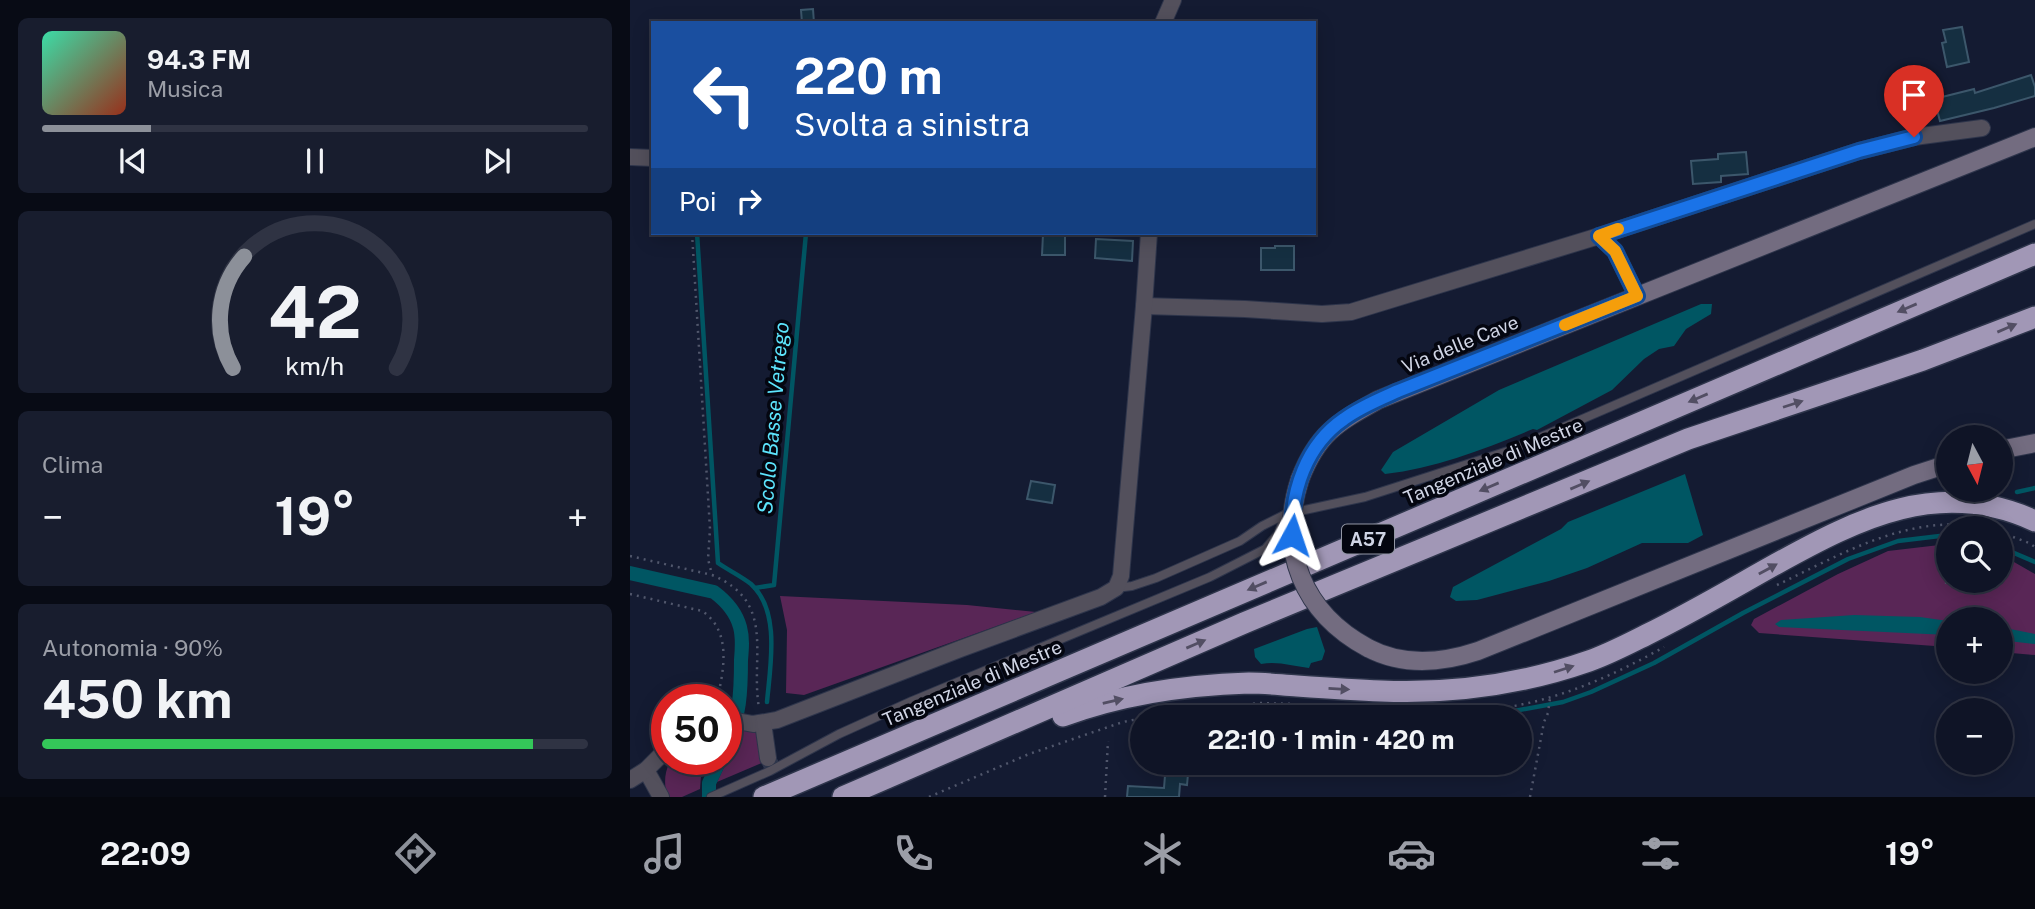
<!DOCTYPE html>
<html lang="it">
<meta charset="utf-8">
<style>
:root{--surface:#0f1426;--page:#181d2e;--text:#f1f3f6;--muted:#9b9ea7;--line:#2f3343;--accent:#8c9099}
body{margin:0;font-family:"Public Sans",sans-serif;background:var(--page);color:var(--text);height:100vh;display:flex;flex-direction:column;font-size:26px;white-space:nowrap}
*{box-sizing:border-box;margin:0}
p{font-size:23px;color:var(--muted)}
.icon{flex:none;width:38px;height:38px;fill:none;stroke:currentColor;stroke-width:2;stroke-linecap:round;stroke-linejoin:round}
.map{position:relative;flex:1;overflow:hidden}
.drawer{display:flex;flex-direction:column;gap:18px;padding:18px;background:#080b15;width:630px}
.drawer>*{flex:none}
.banner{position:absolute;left:21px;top:21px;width:665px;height:214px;border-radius:0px;box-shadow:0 4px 18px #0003,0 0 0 2px var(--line);background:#1a4fa0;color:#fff;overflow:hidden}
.needle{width:46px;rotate:173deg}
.buttons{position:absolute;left:1306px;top:425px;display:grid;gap:14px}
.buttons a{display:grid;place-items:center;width:77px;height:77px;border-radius:50%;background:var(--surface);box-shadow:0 4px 18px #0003,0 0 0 2px var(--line);font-size:35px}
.speed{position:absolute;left:21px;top:684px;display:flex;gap:14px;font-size:35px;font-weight:700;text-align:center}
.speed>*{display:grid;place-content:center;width:91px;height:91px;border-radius:50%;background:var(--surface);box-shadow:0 4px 18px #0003,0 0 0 2px var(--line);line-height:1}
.speed .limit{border:10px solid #d22;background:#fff;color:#111}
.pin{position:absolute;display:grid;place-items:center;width:60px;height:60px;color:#fff;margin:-72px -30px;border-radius:50% 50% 50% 0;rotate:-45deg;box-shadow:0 0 7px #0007}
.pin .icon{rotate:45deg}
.me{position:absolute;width:77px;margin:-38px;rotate:5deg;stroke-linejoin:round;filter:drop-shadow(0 0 5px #0008)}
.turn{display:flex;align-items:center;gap:24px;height:147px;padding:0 28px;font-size:32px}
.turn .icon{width:91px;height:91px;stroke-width:2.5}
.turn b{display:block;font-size:49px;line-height:60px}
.then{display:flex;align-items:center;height:66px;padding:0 28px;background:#0003;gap:14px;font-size:26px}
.big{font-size:52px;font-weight:700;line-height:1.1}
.drawer .widget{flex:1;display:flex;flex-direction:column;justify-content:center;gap:10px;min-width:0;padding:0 24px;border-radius:10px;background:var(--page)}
.drawer .dial{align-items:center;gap:0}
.dial svg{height:182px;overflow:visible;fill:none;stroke:var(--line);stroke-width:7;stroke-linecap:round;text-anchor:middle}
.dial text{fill:var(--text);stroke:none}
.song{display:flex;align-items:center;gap:21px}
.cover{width:84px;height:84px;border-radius:10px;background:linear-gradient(135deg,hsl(160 70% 55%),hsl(10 70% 35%))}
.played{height:7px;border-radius:4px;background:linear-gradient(90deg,var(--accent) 20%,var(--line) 20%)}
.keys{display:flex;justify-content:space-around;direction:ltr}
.heat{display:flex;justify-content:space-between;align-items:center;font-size:38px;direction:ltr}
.charge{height:10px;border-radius:5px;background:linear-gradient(90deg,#34c759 90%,var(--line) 0)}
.trip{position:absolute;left:500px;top:705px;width:402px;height:70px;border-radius:35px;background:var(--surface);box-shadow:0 4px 18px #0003,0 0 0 2px var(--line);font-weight:700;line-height:70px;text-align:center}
.menu{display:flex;height:112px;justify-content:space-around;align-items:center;background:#06080f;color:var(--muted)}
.menu .icon{width:49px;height:49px}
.menu .selected{color:var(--accent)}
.menu b{font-size:32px;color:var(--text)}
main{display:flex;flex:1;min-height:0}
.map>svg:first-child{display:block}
.green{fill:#592656}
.water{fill:#005663}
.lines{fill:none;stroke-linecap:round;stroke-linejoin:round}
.stream{stroke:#005663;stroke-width:4.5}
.canal{stroke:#005663;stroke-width:14}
.building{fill:#152f41;stroke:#3c576b;stroke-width:2}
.minor-tunnel{stroke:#30374d;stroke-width:16;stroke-dasharray:16 8;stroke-linecap:butt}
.service-casing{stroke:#2e354b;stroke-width:10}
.minor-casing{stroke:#2e354b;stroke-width:18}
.secondary-casing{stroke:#2e354b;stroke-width:20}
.motorway-casing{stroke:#2e354b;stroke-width:24}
.path{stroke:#51576c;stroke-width:2.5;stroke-dasharray:2 5;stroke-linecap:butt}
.service{stroke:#53505c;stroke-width:8}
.minor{stroke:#53505c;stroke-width:16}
.secondary{stroke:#736c80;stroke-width:18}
.motorway{stroke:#a197b6;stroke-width:21}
.secondary-bridge-casing{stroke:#2e354b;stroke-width:20;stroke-linecap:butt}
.secondary-bridge{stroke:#736c80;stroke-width:18}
.oneway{fill:#524e63}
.route-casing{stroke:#114b97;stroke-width:18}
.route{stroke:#1a73e8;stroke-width:12}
.slow{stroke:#f59e0b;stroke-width:12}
.labels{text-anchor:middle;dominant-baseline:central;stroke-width:7;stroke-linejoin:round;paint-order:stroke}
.shield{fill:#040610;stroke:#9397a5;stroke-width:2}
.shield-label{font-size:18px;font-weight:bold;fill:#d0d5e5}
.street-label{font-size:19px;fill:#d0d5e5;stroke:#040610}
.water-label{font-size:21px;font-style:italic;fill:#5ce4fc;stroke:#040610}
</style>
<main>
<section class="drawer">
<div class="widget">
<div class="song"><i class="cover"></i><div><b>94.3 FM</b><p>Musica</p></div></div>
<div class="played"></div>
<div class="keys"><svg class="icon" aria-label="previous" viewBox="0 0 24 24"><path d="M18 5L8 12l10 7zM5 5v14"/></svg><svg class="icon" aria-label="pause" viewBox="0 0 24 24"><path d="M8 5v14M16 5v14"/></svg><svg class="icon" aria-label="next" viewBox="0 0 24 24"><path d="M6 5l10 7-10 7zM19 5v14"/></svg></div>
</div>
<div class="widget dial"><svg viewBox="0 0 100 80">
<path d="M14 69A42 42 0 1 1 86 69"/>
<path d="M14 69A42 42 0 0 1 19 20" stroke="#8c9099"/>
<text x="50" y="56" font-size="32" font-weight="700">42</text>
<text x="50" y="72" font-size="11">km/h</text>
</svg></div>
<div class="widget"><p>Clima</p>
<div class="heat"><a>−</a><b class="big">19°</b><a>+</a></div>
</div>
<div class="widget"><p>Autonomia · 90%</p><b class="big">450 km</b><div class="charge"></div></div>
</section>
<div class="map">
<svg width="1405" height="797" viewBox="0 0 1405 797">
<rect width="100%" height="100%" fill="#141b32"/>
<g class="green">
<path d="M1318 544V581H1370V558L1384 562 1405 574V655L1370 652V620H1318V647L1129 633 1121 625 1124 619 1208 574 1258 551Z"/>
<path d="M150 596 337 605 406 612 174 695 156 693 157 630Z"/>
<path d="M114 726 128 730 134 762 87 782Z"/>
<path d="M41 760H77L71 776 70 789 52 797H37C34 783 34 772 41 760Z"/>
</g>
<g class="water">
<path d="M1071 304H1082L1081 314 1056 329 1044 346 1029 349 1014 359 982 390 907 430 903 429C855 449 806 468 755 474L751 470 763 452 869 390Z"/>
<path d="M1055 474 1073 535 1058 543H1012L957 568 919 581 847 600 826 601 820 597 823 587 931 529 938 522Z"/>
<path d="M1224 615 1290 617 1318 621V635L1149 627 1145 624 1151 620Z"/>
<path d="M687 627 695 651 692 660 681 663 679 668C662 666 648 661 631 664L625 657 624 649 677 629Z"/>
<path d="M1370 627 1405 634V644L1370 640Z"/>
</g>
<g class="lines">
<g class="stream">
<path d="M67 233 88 563C98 570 111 576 121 584 151 611 140 667 137 702"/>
<path d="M1387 492 1405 488"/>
<path d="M1370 547 1405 562"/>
<path d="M125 588 144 585 176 233"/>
<path d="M575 718 647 713 654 718"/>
<path d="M669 718V714"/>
<path d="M680 718 683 713 743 718"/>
<path d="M830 718 868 714 933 702 961 692 1024 663 1113 613 1218 559 1268 541 1318 535"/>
</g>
<g class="canal">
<path d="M0 573 84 592C96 601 106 612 110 627 113 638 112 649 111 660 111 690 110 719 96 746"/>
<path d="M79 797V783L90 760"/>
</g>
</g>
<g class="building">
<path d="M183 9 184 23H172L171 10Z"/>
<path d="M1332 27 1339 62 1317 67 1312 43 1316 42 1313 30Z"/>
<path d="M1401 75 1405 87V96L1364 108 1310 121 1304 99 1344 89 1345 93Z"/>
<path d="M1116 152 1118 174 1091 176V182L1063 184 1061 161 1088 159V154Z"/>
<path d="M413 234 435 235V255H412Z"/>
<path d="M466 239 503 241 502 261 465 258Z"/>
<path d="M645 246H664V270H631V248H645Z"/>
<path d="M401 481 425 485 422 503 397 499Z"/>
<path d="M536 763H549V773L558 774 557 785 550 784 549 797H497L498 786 534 788Z"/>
</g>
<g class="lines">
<path class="minor-tunnel" d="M138 758 156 797"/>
<defs>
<g id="service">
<path d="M486 588 502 586 526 578 610 541 632 526 656 514 735 497 878 451 1405 224"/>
<path d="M81 797 140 771 209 734 282 701 580 577 635 549 648 534 656 514"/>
</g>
<g id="minor">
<path d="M533 23 543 0"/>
<path d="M0 157 23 158"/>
<path d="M969 236 985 251 1007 296"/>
<path d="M514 306 615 309 692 314 721 312 969 236 1229 151 1284 137 1352 128"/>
<path d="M96 719 123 724 147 720 330 649 471 597 486 588 491 576 514 306 519 233"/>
<path d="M133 723 138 758"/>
<path d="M16 770 31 797"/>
<path d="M0 780 16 770 37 749"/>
</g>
<g id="secondary">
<path d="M1370 450 1405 443"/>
<path d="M670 479C688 433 707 423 748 400L1405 137"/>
<path d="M738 648C774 667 812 663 848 651L1284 475 1318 464"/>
</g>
<g id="motorway">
<path d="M433 716C492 694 557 685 619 683 635 683 651 685 667 686 695 688 723 690 751 691 821 694 893 684 959 661 979 654 998 644 1016 635 1061 613 1103 588 1146 564 1229 518 1310 477 1405 521"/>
<path d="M134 797 1405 254"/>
<path d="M213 797 614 623 1058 439 1293 360 1405 317"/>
</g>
</defs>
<use href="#service" class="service-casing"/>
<use href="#minor" class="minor-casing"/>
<use href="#secondary" class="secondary-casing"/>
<use href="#motorway" class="motorway-casing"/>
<g class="path">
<path d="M62 233 80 529 78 559 82 575"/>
<path d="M1370 532 1399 543 1405 547"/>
<path d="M0 556 82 575C147 602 120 656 129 708"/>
<path d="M1316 584 1318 569"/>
<path d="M1147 585C1212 554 1281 512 1356 528"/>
<path d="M0 594 72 611C102 631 94 670 87 700"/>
<path d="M773 710C803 712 834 713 864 709 924 702 981 677 1034 647"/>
<path d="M519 718 628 703 665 704"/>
<path d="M299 797 399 754 493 722 513 718"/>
<path d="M475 797 478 741"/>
<path d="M900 797 914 722 918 713 920 698"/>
</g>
<use href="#service" class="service"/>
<use href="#minor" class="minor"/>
<use href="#secondary" class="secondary"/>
<use href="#motorway" class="motorway"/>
<defs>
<path id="secondary-bridge" d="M670 479C647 550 673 613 738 648"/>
</defs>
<use href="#secondary-bridge" class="secondary-bridge-casing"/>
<use href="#secondary-bridge" class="secondary-bridge"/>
</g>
<defs><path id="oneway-solid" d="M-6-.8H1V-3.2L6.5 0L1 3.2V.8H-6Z" transform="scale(1.75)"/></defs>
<g class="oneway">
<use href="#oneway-solid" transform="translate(1277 308) rotate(157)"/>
<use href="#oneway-solid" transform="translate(1377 328) rotate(-23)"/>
<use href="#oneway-solid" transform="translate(1068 398) rotate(157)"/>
<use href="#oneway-solid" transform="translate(1163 404) rotate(-18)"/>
<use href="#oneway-solid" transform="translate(950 485) rotate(-23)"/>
<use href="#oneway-solid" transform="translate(859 487) rotate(157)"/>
<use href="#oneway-solid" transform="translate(1138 569) rotate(-29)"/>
<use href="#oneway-solid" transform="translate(627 586) rotate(157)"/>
<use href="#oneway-solid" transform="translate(566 644) rotate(-23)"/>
<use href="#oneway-solid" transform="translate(934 669) rotate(-18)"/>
<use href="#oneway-solid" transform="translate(709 689) rotate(3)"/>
<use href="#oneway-solid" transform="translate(483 701) rotate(-13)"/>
</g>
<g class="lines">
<defs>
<path id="route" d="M662 535C661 491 676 445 714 419 730 407 750 399 768 391L1007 296 985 251 969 236 1229 151 1284 137"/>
</defs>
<use href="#route" class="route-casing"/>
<use href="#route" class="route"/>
<path class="slow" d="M935 325 1007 296 985 251 969 236 988 229"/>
</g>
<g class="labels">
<rect class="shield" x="712" y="524.5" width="52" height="29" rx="5"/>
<g class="shield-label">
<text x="738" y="539">A57</text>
</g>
<g class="street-label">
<text transform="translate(830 344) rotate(-22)">Via delle Cave</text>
<text transform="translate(863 461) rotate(-23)">Tangenziale di Mestre</text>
<text transform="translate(342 683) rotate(-23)">Tangenziale di Mestre</text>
</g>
<g class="water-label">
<text transform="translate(143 418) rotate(-85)">Scolo Basse Vetrego</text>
</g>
</g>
</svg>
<div class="buttons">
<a><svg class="needle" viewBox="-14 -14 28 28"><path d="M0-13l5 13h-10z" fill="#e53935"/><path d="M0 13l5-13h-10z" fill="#9b9ea7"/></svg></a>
<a><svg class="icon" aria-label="search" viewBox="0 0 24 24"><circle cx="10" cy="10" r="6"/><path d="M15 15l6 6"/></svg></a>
<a>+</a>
<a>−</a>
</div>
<div class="speed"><div class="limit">50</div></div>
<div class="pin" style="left:1284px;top:137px;background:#d93025"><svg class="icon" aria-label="arrive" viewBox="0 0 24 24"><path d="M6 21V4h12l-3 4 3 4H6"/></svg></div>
<svg class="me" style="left:662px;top:535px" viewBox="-20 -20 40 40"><path d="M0-17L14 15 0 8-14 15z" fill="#1a73e8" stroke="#fff" stroke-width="4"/></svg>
<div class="trip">22:10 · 1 min · 420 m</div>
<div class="banner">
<div class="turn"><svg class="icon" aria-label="left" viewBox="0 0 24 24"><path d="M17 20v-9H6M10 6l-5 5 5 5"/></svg><div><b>220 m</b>Svolta a sinistra</div></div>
<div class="then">Poi<svg class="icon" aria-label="right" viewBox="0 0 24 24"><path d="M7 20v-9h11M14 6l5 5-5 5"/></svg></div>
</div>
</div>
</main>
<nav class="menu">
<b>22:09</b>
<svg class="icon selected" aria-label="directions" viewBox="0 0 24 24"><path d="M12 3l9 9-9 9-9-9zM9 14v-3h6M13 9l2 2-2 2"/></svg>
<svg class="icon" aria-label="music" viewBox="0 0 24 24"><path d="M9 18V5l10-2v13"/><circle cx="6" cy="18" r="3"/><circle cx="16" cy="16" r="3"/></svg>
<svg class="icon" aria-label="phone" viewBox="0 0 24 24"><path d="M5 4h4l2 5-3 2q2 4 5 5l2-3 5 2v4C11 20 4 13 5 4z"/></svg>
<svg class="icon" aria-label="climate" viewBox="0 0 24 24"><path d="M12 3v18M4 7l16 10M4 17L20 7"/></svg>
<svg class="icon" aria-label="car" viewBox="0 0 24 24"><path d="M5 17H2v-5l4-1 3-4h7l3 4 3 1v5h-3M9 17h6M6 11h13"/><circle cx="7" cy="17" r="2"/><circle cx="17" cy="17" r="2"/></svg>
<svg class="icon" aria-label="filters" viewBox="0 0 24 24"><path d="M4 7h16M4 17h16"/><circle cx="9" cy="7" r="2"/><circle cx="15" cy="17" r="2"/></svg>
<b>19°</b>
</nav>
